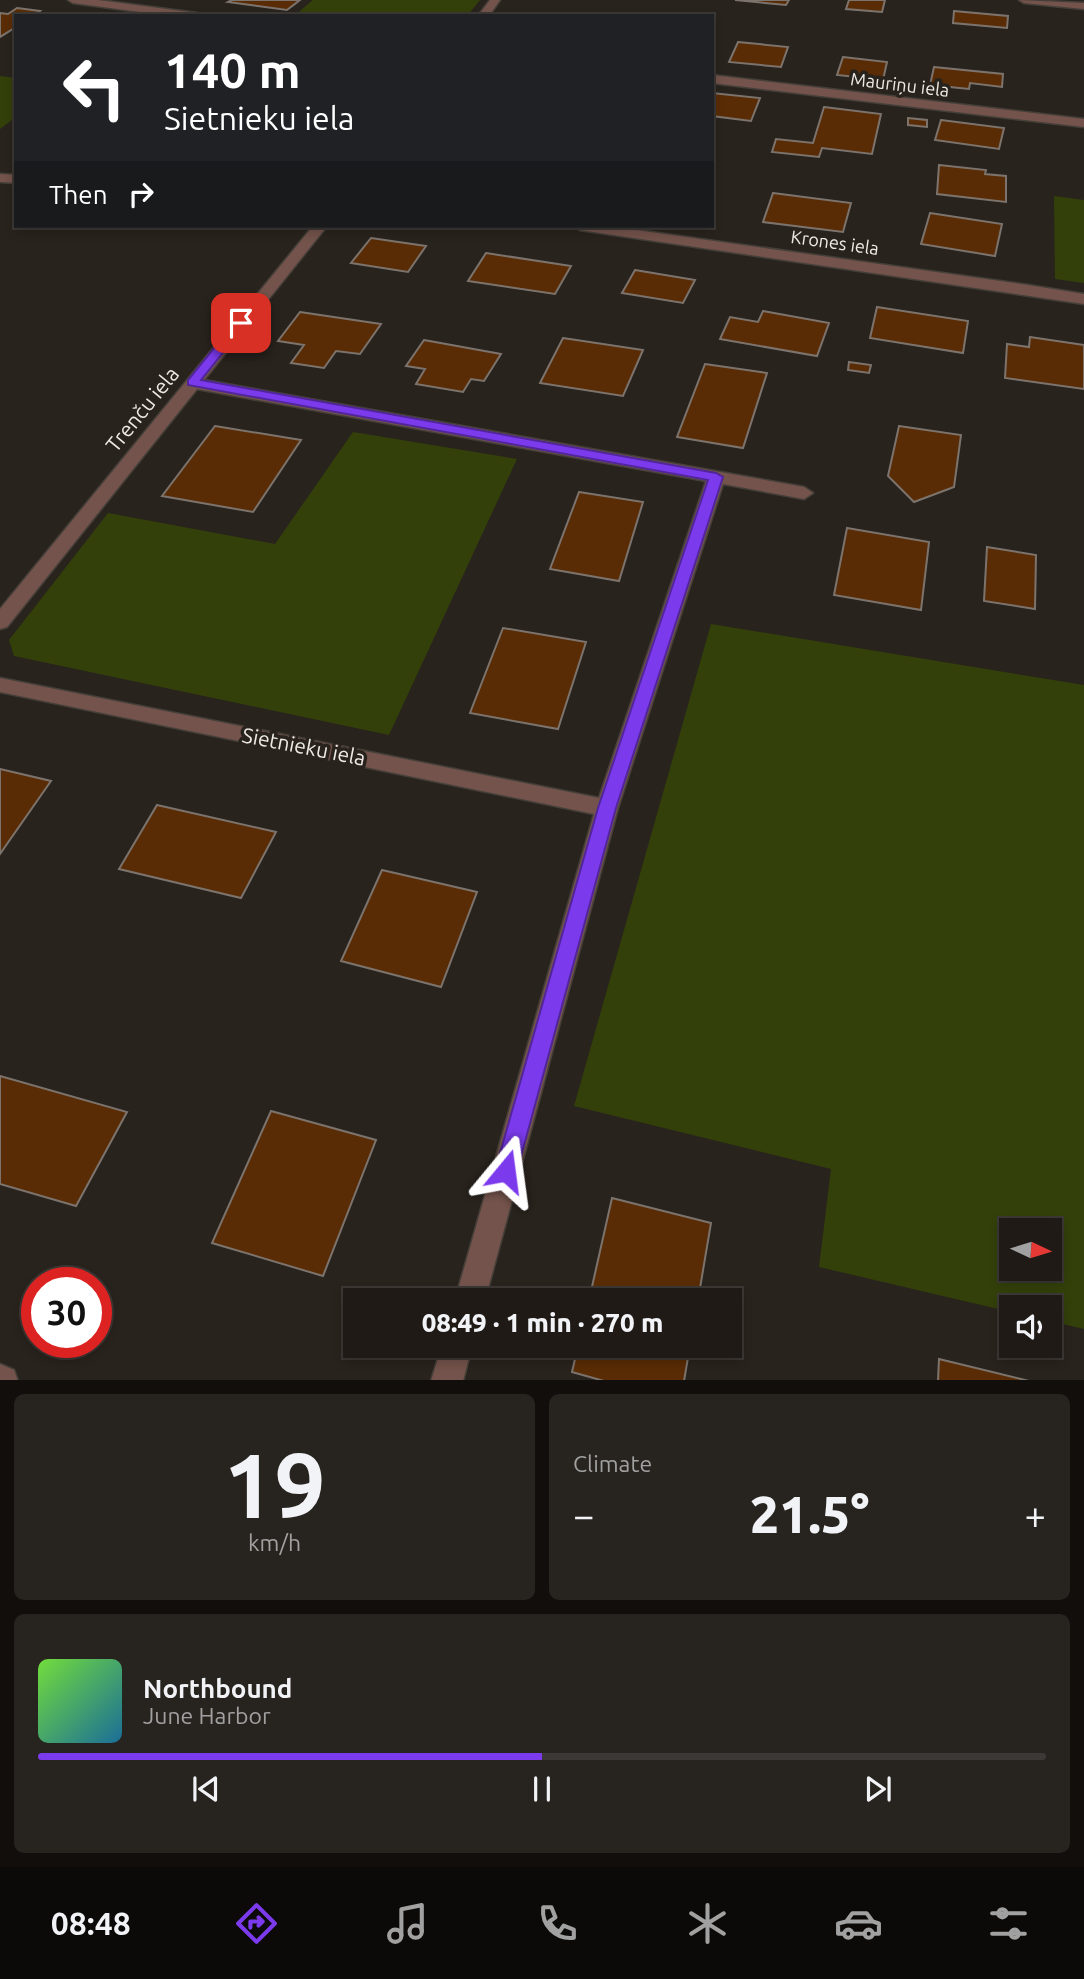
<!DOCTYPE html>
<meta charset="utf-8">
<style>
:root{--surface:#1f1a16;--page:#27231f;--text:#f1f3f6;--muted:#a1a1a1;--line:#3c3835;--accent:#7c3aed}
body{margin:0;font-family:Ubuntu,sans-serif;background:var(--page);color:var(--text);height:100vh;display:flex;flex-direction:column;font-size:26px;white-space:nowrap}
*{box-sizing:border-box;margin:0}
p{font-size:23px;color:var(--muted)}
.icon{flex:none;width:38px;height:38px;fill:none;stroke:currentColor;stroke-width:2;stroke-linecap:round;stroke-linejoin:round}
.map{position:relative;height:1380px;overflow:hidden}
.panel{display:flex;flex-direction:column;gap:14px;padding:14px;background:#110e0c;flex:1}
.panel>*{flex:none}
.guide{position:absolute;left:14px;top:14px;width:700px;height:214px;border-radius:0px;box-shadow:0 4px 10px #0003,0 0 0 2px var(--line);background:#202124;color:#fff;overflow:hidden}
.needle{width:46px;rotate:94deg}
.controls{position:absolute;left:999px;top:1218px;display:grid;gap:14px}
.controls a{display:grid;place-items:center;width:63px;height:63px;border-radius:0px;background:var(--surface);box-shadow:0 4px 10px #0003,0 0 0 2px var(--line);font-size:35px}
.speed{position:absolute;left:21px;top:1267px;display:flex;gap:14px;font-size:35px;font-weight:700;text-align:center}
.speed>*{display:grid;place-content:center;width:91px;height:91px;border-radius:50%;background:var(--surface);box-shadow:0 4px 10px #0003,0 0 0 2px var(--line);line-height:1}
.speed .limit{border:10px solid #d22;background:#fff;color:#111}
.pin{position:absolute;display:grid;place-items:center;width:60px;height:60px;color:#fff;margin:-30px;border-radius:14px;box-shadow:0 4px 10px #0006}
.me{position:absolute;width:77px;margin:-38px;rotate:16deg;stroke-linejoin:round;filter:drop-shadow(0 0 5px #0008)}
.turn{display:flex;align-items:center;gap:24px;height:147px;padding:0 35px;font-size:32px}
.turn .icon{width:91px;height:91px;stroke-width:2.5}
.turn b{display:block;font-size:49px;line-height:60px}
.then{display:flex;align-items:center;height:66px;padding:0 35px;background:#0003;gap:14px;font-size:26px}
.big{font-size:52px;font-weight:800;line-height:1.1}
.panel .tile{flex:1;display:flex;flex-direction:column;justify-content:center;gap:10px;min-width:0;padding:0 24px;border-radius:10px;background:var(--page)}
.panel .dial{align-items:center;gap:0}
.dial b{font-size:91px;line-height:1}
.song{display:flex;align-items:center;gap:21px}
.cover{width:84px;height:84px;border-radius:10px;background:linear-gradient(135deg,hsl(100 70% 55%),hsl(200 70% 35%))}
.played{height:7px;border-radius:4px;background:linear-gradient(90deg,var(--accent) 50%,var(--line) 50%)}
.keys{display:flex;justify-content:space-around;direction:ltr}
.heat{display:flex;justify-content:space-between;align-items:center;font-size:38px;direction:ltr}
.panel .tiles{flex:1;display:grid;gap:14px;grid-template-columns:1fr 1fr}
.tile:last-child{grid-column:span 2}
.trip{position:absolute;left:343px;top:1288px;width:399px;height:70px;border-radius:0px;background:var(--surface);box-shadow:0 4px 10px #0003,0 0 0 2px var(--line);font-weight:800;line-height:70px;text-align:center}
.tabs{display:flex;height:112px;justify-content:space-around;align-items:center;background:#0c0a09;color:var(--muted)}
.tabs .icon{width:49px;height:49px}
.tabs .active{color:var(--accent)}
.tabs b{font-size:32px;color:var(--text)}
.map>svg:first-child{display:block}
.green{fill:#33400a;fill-rule:evenodd}
.building{fill:#592c05;stroke:#7c736d;stroke-width:2}
.lines{fill:none;stroke-linecap:round;stroke-linejoin:round}
.street-casing{stroke:#453f39;stroke-width:3}
.street{fill:#73534b;fill-rule:evenodd}
.route{fill:#7c3aed;stroke:#51269a;stroke-width:2}
.labels{text-anchor:middle;dominant-baseline:central;stroke-width:7;stroke-linejoin:round;paint-order:stroke}
.far-street-label{font-size:18px;fill:#eeeae5;stroke:#29231d}
.street-label{font-size:21px;fill:#eeeae5;stroke:#29231d}
</style>
<div class="map">
<svg width="1084" height="1381" viewBox="0 0 1084 1381">
<rect width="100%" height="100%" fill="#29231d"/>
<g class="green">
<path d="M313 0H480L467 16H294Z"/>
<path d="M0 76 16 78V117L0 129Z"/>
<path d="M1054 196 1084 200V283L1055 279Z"/>
<path d="M353 432 517 459 389 735 14 656 9 640 108 513 275 544Z"/>
<path d="M711 624 1084 685V1329L1050 1321V1307H1012L1011 1312 819 1267 831 1169 574 1106ZM1050 1230V1269H1012V1230Z"/>
</g>
<g class="building">
<path d="M232 0H300L287 10 228 2Z"/>
<path d="M735 0H789L786 5Z"/>
<path d="M849 0H885L882 12 846 9Z"/>
<path d="M17 8 40 11 33 16H16V27L0 37V13L8 14Z"/>
<path d="M954 11 1008 16 1007 28 953 23Z"/>
<path d="M738 42 788 47 781 67 729 62Z"/>
<path d="M843 57 887 62 883 80 837 75Z"/>
<path d="M934 67 1003 74 1002 87 970 83 969 89 930 85Z"/>
<path d="M712 93 760 98 751 121 712 116Z"/>
<path d="M824 107 881 114 872 154 822 148 819 157 772 152 776 139 813 143Z"/>
<path d="M908 118 927 120V127L908 125Z"/>
<path d="M941 120 1004 128 999 149 935 140Z"/>
<path d="M939 165 986 170 985 174 1006 176V202L937 194Z"/>
<path d="M773 193 851 203 843 232 763 222Z"/>
<path d="M930 213 1002 224 995 256 921 244Z"/>
<path d="M371 238 426 246 408 272 351 263Z"/>
<path d="M486 253 571 266 555 294 468 281Z"/>
<path d="M635 270 695 280 683 303 622 293Z"/>
<path d="M877 307 968 321 963 353 870 338Z"/>
<path d="M763 311 829 323 817 356 720 339 730 317 758 322Z"/>
<path d="M300 312 381 324 360 354 336 351 324 368 291 363 304 345 278 341Z"/>
<path d="M1030 337 1084 345V389L1005 378 1007 344 1029 347Z"/>
<path d="M563 338 643 350 623 396 540 383Z"/>
<path d="M424 340 501 354 484 381 471 379 463 392 416 384 425 369 406 366Z"/>
<path d="M849 362 871 365 869 373 848 370Z"/>
<path d="M705 364 767 373 743 448 677 437Z"/>
<path d="M215 426 301 440 253 512 162 496Z"/>
<path d="M899 426 961 435 954 487 914 502 888 476Z"/>
<path d="M579 492 643 502 619 581 550 569Z"/>
<path d="M847 528 929 542 921 610 834 595Z"/>
<path d="M987 547 1036 555 1035 609 984 601Z"/>
<path d="M503 628 586 642 558 729 470 713Z"/>
<path d="M0 769 51 781 0 854Z"/>
<path d="M157 805 276 832 241 898 119 869Z"/>
<path d="M382 870 477 892 441 987 341 961Z"/>
<path d="M0 1076 127 1112 76 1206 0 1184Z"/>
<path d="M271 1111 376 1140 323 1276 212 1243Z"/>
<path d="M612 1198 711 1223 698 1300H589Z"/>
<path d="M578 1346H690L684 1381H604L572 1372Z"/>
<path d="M939 1359 1029 1381H938Z"/>
</g>
<g class="lines">
<defs>
<g id="street">
<path d="M68 0H98L197 13 202 16H170L73 3Z"/>
<path d="M490 0H500L489 16H478Z"/>
<path d="M1019 0 1084 3V9L1024 3Z"/>
<path d="M712 75 1084 119V127L712 83Z"/>
<path d="M0 174 16 175V183L0 182Z"/>
<path d="M313 226H327L204 380 804 487 813 493 804 499 723 484 618 808 485 1300H455L594 814 0 692V678L599 798 706 481 197 389 7 627 0 629V609Z"/>
<path d="M573 226H608L1028 285 1084 294V304L580 230Z"/>
<path d="M442 1346H472L463 1381H431Z"/>
<path d="M0 1364 14 1370 18 1381H0Z"/>
</g>
</defs>
<use href="#street" class="street-casing"/>
<use href="#street" class="street"/>
</g>
<path class="route" d="M241 319 247 323 201 380 716 473 723 477 616 808 517 1171 513 1178 506 1181 498 1178 495 1171 598 808 708 480 188 385V380L237 320Z"/>
<g class="labels">
<g class="far-street-label">
<text transform="translate(900 84) rotate(7)">Mauriņu iela</text>
<text transform="translate(835 242) rotate(8)">Krones iela</text>
</g>
<g class="street-label">
<text transform="translate(142 409) rotate(-51)">Trenču iela</text>
<text transform="translate(304 746) rotate(11)">Sietnieku iela</text>
</g>
</g>
</svg>
<div class="controls">
<a><svg class="needle" viewBox="-14 -14 28 28"><path d="M0-13l5 13h-10z" fill="#e53935"/><path d="M0 13l5-13h-10z" fill="#a1a1a1"/></svg></a>
<a><svg class="icon" aria-label="sound" viewBox="0 0 24 24"><path d="M4 9h4l5-4v14l-5-4H4zM17 9q2 3 0 6"/></svg></a>
</div>
<div class="speed"><div class="limit">30</div></div>
<div class="pin" style="left:241px;top:323px;background:#d93025"><svg class="icon" aria-label="arrive" viewBox="0 0 24 24"><path d="M6 21V4h12l-3 4 3 4H6"/></svg></div>
<svg class="me" style="left:506px;top:1171px" viewBox="-20 -20 40 40"><path d="M0-17L14 15 0 8-14 15z" fill="#7c3aed" stroke="#fff" stroke-width="4"/></svg>
<div class="trip">08:49 · 1 min · 270 m</div>
<div class="guide">
<div class="turn"><svg class="icon" aria-label="left" viewBox="0 0 24 24"><path d="M17 20v-9H6M10 6l-5 5 5 5"/></svg><div><b>140 m</b>Sietnieku iela</div></div>
<div class="then">Then<svg class="icon" aria-label="right" viewBox="0 0 24 24"><path d="M7 20v-9h11M14 6l5 5-5 5"/></svg></div>
</div>
</div>
<section class="panel">
<div class="tiles">
<div class="tile dial"><b>19</b><p>km/h</p></div>
<div class="tile"><p>Climate</p>
<div class="heat"><a>−</a><b class="big">21.5°</b><a>+</a></div>
</div>
<div class="tile">
<div class="song"><i class="cover"></i><div><b>Northbound</b><p>June Harbor</p></div></div>
<div class="played"></div>
<div class="keys"><svg class="icon" aria-label="previous" viewBox="0 0 24 24"><path d="M18 5L8 12l10 7zM5 5v14"/></svg><svg class="icon" aria-label="pause" viewBox="0 0 24 24"><path d="M8 5v14M16 5v14"/></svg><svg class="icon" aria-label="next" viewBox="0 0 24 24"><path d="M6 5l10 7-10 7zM19 5v14"/></svg></div>
</div>
</div>
</section>
<nav class="tabs">
<b>08:48</b>
<svg class="icon active" aria-label="directions" viewBox="0 0 24 24"><path d="M12 3l9 9-9 9-9-9zM9 14v-3h6M13 9l2 2-2 2"/></svg>
<svg class="icon" aria-label="music" viewBox="0 0 24 24"><path d="M9 18V5l10-2v13"/><circle cx="6" cy="18" r="3"/><circle cx="16" cy="16" r="3"/></svg>
<svg class="icon" aria-label="phone" viewBox="0 0 24 24"><path d="M5 4h4l2 5-3 2q2 4 5 5l2-3 5 2v4C11 20 4 13 5 4z"/></svg>
<svg class="icon" aria-label="climate" viewBox="0 0 24 24"><path d="M12 3v18M4 7l16 10M4 17L20 7"/></svg>
<svg class="icon" aria-label="car" viewBox="0 0 24 24"><path d="M5 17H2v-5l4-1 3-4h7l3 4 3 1v5h-3M9 17h6M6 11h13"/><circle cx="7" cy="17" r="2"/><circle cx="17" cy="17" r="2"/></svg>
<svg class="icon" aria-label="filters" viewBox="0 0 24 24"><path d="M4 7h16M4 17h16"/><circle cx="9" cy="7" r="2"/><circle cx="15" cy="17" r="2"/></svg>
</nav>
